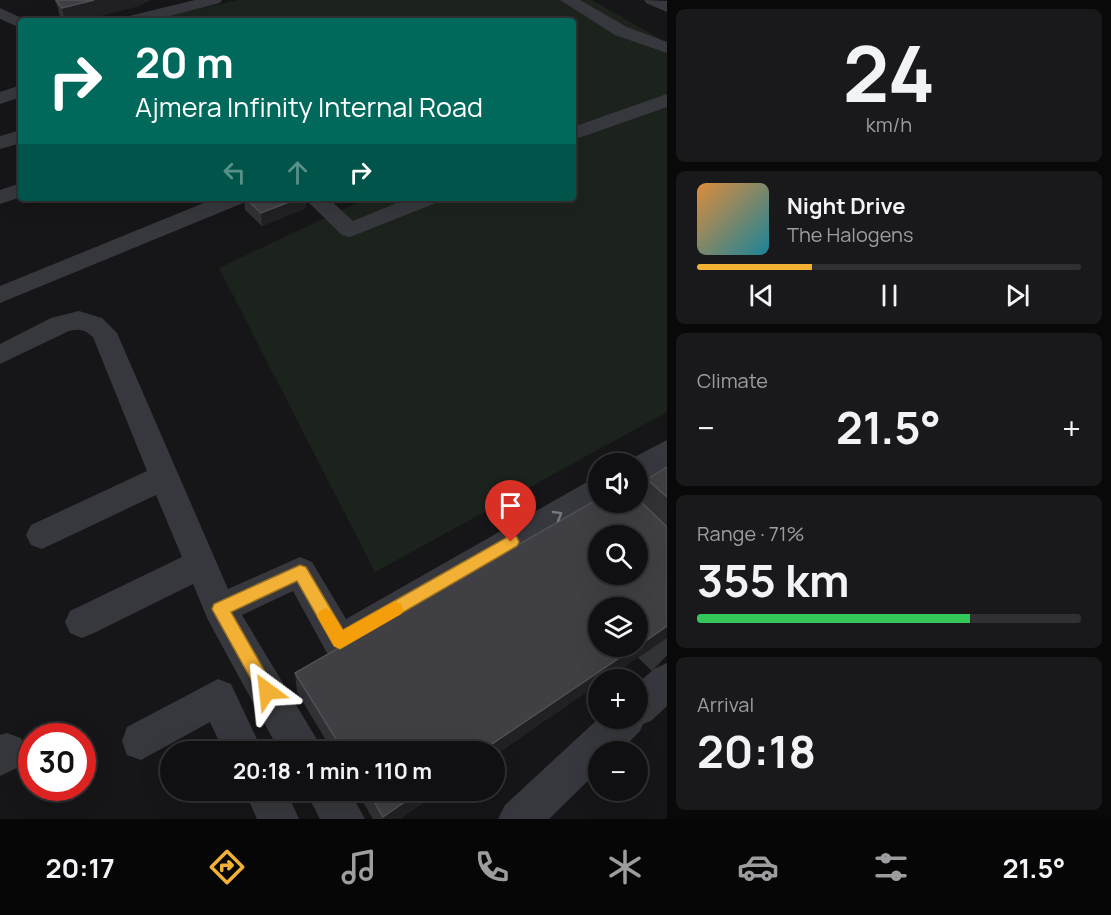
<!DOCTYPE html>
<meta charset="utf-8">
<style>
:root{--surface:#101012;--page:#19191b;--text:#f1f3f6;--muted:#9c9d9f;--line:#303032;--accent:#f2b134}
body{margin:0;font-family:Manrope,sans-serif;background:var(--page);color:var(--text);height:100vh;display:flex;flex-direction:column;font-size:22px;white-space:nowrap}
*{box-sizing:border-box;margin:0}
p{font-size:20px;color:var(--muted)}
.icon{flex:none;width:33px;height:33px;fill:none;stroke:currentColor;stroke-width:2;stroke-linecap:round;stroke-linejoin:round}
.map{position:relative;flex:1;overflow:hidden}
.details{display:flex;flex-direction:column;gap:9px;padding:9px;background:#09090a;width:444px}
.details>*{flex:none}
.guide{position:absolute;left:18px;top:18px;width:558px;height:183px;border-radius:6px;box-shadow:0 6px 24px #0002,0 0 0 2px var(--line);background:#00695c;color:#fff;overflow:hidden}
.buttons{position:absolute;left:588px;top:453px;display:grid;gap:12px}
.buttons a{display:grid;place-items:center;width:60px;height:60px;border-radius:50%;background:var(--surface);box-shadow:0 6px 24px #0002,0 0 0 2px var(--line);font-size:30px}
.speed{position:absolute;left:18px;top:723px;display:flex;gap:12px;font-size:30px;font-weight:700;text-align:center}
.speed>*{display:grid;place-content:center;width:78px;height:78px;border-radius:50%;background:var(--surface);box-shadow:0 6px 24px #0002,0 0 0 2px var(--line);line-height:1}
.speed .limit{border:9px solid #d22;background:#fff;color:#111}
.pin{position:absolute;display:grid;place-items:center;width:51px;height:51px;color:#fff;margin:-62px -26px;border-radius:50% 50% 50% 0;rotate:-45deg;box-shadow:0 0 6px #0007}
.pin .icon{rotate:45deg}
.me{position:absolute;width:66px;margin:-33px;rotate:330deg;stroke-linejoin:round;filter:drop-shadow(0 0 4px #0008)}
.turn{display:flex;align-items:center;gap:21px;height:126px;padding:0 18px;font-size:27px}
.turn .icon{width:78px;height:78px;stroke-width:2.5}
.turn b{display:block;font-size:42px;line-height:51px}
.lanes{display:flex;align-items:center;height:57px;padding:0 18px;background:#0003;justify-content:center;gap:30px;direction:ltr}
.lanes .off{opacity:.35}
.big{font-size:45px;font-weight:700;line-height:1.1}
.details .widget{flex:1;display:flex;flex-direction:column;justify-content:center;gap:9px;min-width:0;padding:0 21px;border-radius:9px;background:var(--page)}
.details .dial{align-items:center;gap:0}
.dial b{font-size:78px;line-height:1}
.song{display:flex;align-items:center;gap:18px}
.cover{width:72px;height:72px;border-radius:9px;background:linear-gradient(135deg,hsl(30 70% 55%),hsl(190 70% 35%))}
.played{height:6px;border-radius:3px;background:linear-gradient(90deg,var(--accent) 30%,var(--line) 30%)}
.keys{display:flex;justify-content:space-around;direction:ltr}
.heat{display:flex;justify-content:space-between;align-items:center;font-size:33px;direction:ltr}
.charge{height:9px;border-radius:4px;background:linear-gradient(90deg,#34c759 71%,var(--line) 0)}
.trip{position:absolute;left:160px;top:741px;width:345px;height:60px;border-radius:30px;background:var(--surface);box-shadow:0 6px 24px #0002,0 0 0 2px var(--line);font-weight:700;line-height:60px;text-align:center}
.dock{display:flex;height:96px;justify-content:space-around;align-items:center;background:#060607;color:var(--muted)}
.dock .icon{width:42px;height:42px}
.dock .active{color:var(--accent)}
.dock b{font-size:27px;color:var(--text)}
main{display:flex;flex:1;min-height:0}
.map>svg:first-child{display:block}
.green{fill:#1c231d}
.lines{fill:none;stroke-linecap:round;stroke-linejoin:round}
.minor-tunnel{stroke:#333438;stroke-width:37;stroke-dasharray:37 18;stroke-linecap:butt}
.minor{fill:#37383d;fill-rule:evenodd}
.wall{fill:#323236}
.shaded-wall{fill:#212124}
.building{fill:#3f3f44;stroke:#4f5156;stroke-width:1.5;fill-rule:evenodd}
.oneway{stroke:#757881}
.route{fill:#f2b134;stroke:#9d7322;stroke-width:1.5}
.slow{fill:#f59e0b}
</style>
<main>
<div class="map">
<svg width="667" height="819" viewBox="0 0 667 819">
<rect width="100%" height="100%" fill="#161618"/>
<path class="green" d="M238 0H592L667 43V412L375 572 219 268 367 198H573V21H181L172 15Z"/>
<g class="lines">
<path class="minor-tunnel" d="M638 632 667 660"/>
<g class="minor">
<path d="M195 0H222L220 3 151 21H123L125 17Z"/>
<path d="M560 0H580L627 27 667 42V53L615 35Z"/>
<path d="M644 0 667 1V12L646 3Z"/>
<path d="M0 8 28 21H21V28L0 19Z"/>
<path d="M21 85V97L0 104V92Z"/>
<path d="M667 94V107L573 140V127Z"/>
<path d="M21 130V143L0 149V136Z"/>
<path d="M21 183V197L0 204V190Z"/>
<path d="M216 198H246L243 203 0 303V286Z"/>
<path d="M304 198H328L353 221 409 198H439L436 203 350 237 342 235Z"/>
<path d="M79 311 102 318 117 333 228 589 300 557 312 562 346 619 587 482 598 479V502H605L353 653 340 657 327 653 293 591 242 615 316 738 321 752H280L208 620 193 584 94 633 82 638 70 633 65 622 70 611 182 557 156 495 42 549 31 545 26 535 31 525 147 471 93 337C85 330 80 328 69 331L0 364V344L51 318Z"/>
<path d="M667 440V467L649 477 638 481V464H626L627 461Z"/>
<path d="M667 663V706L651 721 643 724 640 731 619 752H598V771L549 819H498L505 805 599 718H638V683L654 669Z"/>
<path d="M218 679 231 684 263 752H224L210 722 141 760 127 755 122 741 127 727Z"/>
<path d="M7 733 21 738 26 752 21 766 0 776V735Z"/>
<path d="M244 790H286L299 819H257Z"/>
<path d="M305 790H349L365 819H320Z"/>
</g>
</g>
<g class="wall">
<path d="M58 0H150L139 6 79 21H63L60 17 56 1Z"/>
<path d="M244 198H306V208L262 226 245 210Z"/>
<path d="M667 467V638L598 680V684L495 755V752H333L297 692 295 673 638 500 647 479Z"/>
<path d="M356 790H442L400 819H373Z"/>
</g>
<g class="shaded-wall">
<path d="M94 0H150L139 6 79 21H65L62 8Z"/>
<path d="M299 198H306V208L262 226 261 213Z"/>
<path d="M667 626V638L606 680H598V684L495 755V752H480Z"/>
<path d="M422 790H442L400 819H383V817Z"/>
</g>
<g class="building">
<path d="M58 0H94L62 8 56 1Z"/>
<path d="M245 198H299L261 213Z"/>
<path d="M667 467V497L647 479Z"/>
<path d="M598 499V502H638V499L667 527V626L638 646V608H598V646H637L480 752H344L295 673ZM598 536H638V574H598Z"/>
<path d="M367 790H422L383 817Z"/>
</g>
<defs><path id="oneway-chevron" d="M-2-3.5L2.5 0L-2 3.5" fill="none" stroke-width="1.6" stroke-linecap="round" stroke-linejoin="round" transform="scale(1.5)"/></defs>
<use class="oneway" href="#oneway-chevron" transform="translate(558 515) rotate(-30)"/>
<path class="route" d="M511 535 517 537 519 542 517 546 340 649 334 646 297 581 231 612 276 691 273 697 267 699 261 697 212 609 214 604 300 565 306 567 343 630Z"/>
<path class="slow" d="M395 601 401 604 403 609 401 614 340 649 334 646 317 616 320 611 326 608 331 611 343 630Z"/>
</svg>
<div class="buttons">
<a><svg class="icon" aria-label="sound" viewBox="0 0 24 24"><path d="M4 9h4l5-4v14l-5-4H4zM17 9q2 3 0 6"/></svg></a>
<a><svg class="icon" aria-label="search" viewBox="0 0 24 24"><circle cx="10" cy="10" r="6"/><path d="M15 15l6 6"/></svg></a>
<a><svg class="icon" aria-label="layers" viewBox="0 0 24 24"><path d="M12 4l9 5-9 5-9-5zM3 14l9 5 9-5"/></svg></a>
<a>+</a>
<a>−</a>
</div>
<div class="speed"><div class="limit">30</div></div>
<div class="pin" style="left:511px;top:542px;background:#d93025"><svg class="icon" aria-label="arrive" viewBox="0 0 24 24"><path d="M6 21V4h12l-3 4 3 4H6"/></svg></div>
<svg class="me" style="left:267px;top:691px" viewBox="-20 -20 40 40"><path d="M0-17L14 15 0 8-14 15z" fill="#f2b134" stroke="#fff" stroke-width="4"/></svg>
<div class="trip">20:18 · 1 min · 110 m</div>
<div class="guide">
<div class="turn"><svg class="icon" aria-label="right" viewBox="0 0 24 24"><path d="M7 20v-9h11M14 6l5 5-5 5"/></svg><div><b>20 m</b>Ajmera Infinity Internal Road</div></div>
<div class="lanes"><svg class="icon off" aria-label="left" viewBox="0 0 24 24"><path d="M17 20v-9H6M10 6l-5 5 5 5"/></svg><svg class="icon off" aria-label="ahead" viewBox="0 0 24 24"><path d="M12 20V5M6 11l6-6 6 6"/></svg><svg class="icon" aria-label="right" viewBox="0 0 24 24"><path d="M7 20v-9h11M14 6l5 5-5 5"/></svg></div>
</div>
</div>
<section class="details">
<div class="widget dial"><b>24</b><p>km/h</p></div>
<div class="widget">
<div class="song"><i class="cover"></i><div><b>Night Drive</b><p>The Halogens</p></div></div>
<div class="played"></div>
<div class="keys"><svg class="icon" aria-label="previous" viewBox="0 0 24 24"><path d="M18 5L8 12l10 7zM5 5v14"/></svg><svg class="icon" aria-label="pause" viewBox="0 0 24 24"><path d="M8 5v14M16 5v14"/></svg><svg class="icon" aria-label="next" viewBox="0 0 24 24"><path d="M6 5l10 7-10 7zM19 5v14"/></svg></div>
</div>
<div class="widget"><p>Climate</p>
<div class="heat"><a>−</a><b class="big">21.5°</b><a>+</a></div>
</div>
<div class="widget"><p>Range · 71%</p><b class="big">355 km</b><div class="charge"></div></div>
<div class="widget"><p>Arrival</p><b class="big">20:18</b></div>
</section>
</main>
<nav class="dock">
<b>20:17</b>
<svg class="icon active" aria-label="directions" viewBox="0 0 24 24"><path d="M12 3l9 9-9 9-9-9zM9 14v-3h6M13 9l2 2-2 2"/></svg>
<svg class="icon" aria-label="music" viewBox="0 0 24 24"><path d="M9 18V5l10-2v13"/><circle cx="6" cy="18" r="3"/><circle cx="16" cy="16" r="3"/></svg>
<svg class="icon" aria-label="phone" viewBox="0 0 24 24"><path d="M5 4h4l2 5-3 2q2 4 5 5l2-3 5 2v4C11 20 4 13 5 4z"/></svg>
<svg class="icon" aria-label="climate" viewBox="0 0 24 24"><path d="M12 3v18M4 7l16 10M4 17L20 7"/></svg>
<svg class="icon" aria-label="car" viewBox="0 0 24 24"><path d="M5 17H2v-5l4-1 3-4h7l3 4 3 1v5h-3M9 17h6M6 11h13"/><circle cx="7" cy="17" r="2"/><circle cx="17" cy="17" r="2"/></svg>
<svg class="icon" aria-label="filters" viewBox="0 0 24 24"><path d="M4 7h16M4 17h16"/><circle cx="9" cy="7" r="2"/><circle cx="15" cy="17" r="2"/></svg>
<b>21.5°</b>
</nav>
